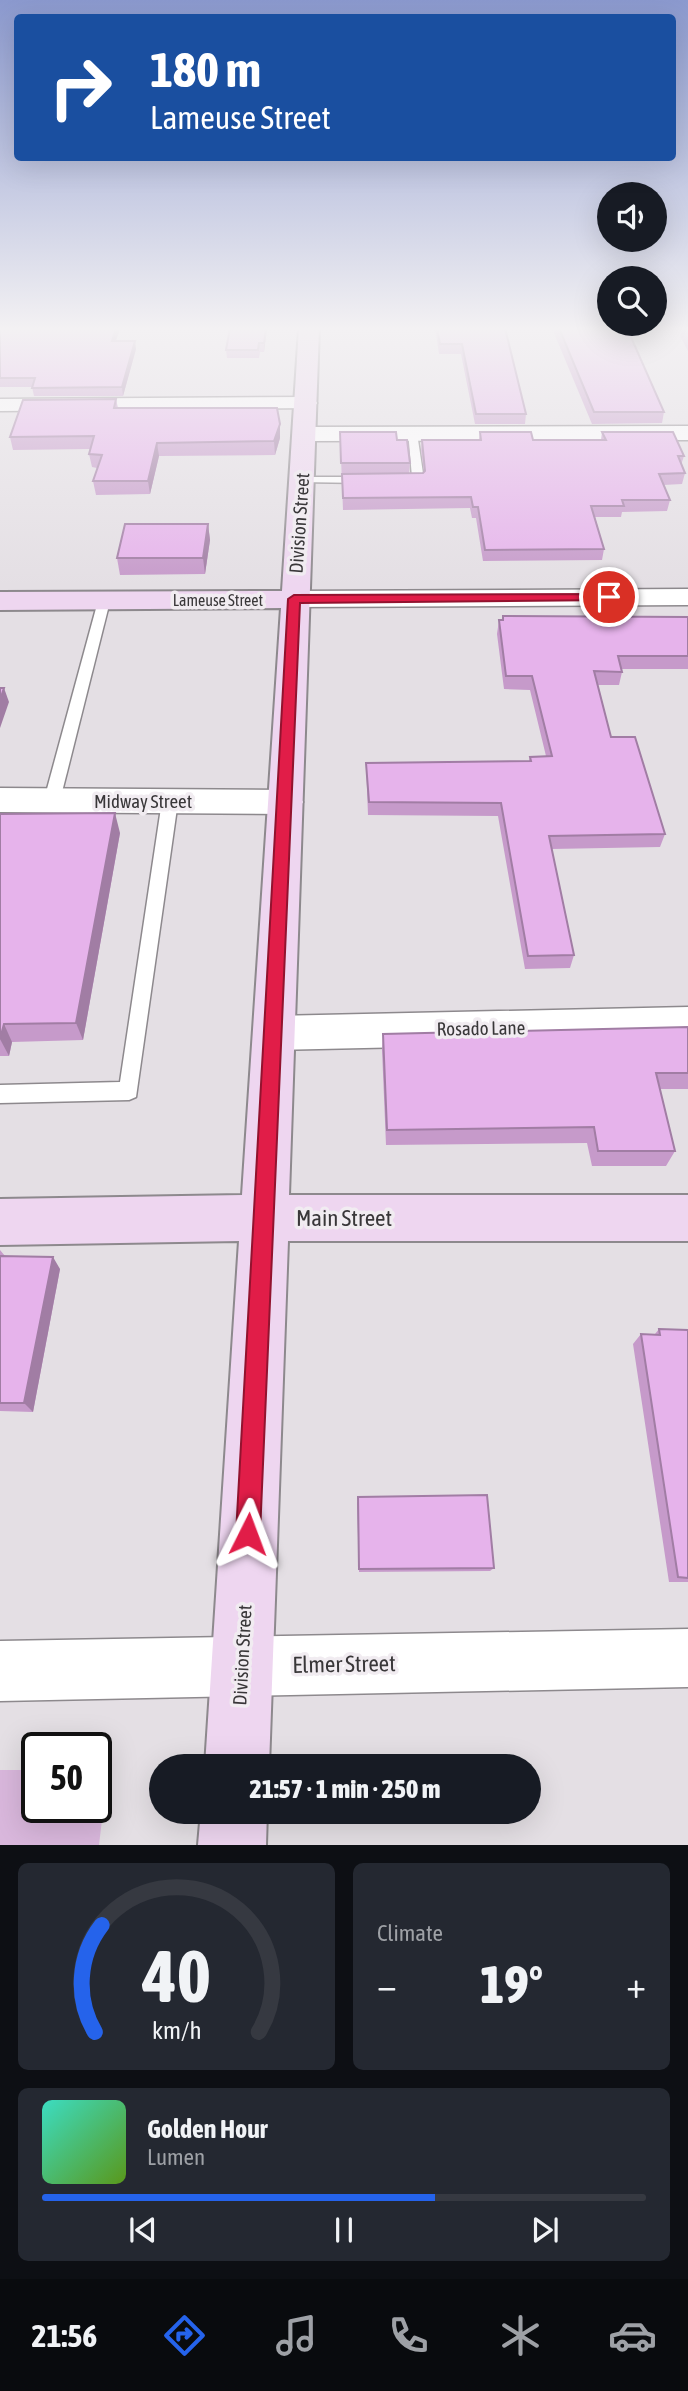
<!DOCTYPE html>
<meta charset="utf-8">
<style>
:root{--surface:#171b24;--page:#242831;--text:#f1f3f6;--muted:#9ea1a6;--line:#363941;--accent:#2563eb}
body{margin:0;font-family:"Asap Condensed",sans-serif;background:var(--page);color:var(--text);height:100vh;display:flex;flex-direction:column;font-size:26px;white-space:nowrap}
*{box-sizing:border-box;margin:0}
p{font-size:23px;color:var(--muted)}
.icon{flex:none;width:38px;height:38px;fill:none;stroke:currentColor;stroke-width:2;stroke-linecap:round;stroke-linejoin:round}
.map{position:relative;height:1845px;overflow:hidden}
.drawer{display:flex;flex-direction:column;gap:18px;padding:18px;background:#0d0f14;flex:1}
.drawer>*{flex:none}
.guide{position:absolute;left:14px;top:14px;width:662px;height:147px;border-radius:7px;box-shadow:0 7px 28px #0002;background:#1a4fa0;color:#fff;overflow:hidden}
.fabs{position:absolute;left:597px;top:182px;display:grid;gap:14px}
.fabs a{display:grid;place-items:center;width:70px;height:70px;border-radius:50%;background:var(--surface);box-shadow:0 7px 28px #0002;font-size:35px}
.speed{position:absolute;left:21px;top:1732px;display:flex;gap:14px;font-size:35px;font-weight:700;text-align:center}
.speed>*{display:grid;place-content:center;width:91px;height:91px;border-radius:50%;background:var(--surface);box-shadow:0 7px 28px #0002;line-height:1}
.speed .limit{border:4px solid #111;border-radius:10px;background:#fff;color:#111}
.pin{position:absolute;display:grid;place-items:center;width:60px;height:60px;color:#fff;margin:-30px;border:4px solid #fff;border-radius:50%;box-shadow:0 2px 7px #0007}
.me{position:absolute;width:77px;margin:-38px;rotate:3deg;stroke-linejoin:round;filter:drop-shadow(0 0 5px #0008)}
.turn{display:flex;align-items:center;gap:24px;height:147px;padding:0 21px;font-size:32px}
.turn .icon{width:91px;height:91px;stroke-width:2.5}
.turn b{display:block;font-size:49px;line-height:60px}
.big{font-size:52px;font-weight:800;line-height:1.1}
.drawer .tile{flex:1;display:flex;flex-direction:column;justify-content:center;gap:10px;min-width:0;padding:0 24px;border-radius:10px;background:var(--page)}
.drawer .dial{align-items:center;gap:0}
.dial svg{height:182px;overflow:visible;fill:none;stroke:var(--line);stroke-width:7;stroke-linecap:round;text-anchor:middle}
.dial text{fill:var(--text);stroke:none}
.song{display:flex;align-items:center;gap:21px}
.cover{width:84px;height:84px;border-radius:10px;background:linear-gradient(135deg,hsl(170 70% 55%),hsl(90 70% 35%))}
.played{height:7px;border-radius:4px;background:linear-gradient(90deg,var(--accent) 65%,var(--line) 65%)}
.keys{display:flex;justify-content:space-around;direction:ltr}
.heat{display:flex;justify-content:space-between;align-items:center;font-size:38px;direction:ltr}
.drawer .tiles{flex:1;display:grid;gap:18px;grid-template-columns:1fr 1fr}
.tile:last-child{grid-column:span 2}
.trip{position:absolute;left:149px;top:1754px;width:392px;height:70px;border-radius:35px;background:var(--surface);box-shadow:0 7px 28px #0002;font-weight:800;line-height:70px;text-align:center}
.tabs{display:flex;height:112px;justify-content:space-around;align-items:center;background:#090b0e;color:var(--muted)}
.tabs .icon{width:49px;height:49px}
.tabs .selected{color:var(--accent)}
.tabs b{font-size:32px;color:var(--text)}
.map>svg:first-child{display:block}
.green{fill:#d9b7dc}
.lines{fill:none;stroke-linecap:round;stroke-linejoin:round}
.lane-casing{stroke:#8d898d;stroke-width:3}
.street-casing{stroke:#8d898d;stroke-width:3}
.secondary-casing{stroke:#8d898d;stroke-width:4}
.lane{fill:#fff;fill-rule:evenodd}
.street{fill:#fff;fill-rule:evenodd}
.secondary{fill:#eed6f0;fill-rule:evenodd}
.wall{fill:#c69aca}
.shaded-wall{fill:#a17da4}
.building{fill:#e6b3eb;stroke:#a17da4;stroke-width:2}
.route{fill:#e11d48;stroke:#92132f;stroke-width:2}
.labels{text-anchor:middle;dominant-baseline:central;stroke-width:7;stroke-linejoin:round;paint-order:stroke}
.far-street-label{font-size:16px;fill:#393739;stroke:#f1ecf1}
.street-label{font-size:19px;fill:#393739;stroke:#f1ecf1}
.near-street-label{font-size:23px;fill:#393739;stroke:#f1ecf1}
</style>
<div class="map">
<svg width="688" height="1845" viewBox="0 0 688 1845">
<rect width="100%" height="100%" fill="#e4dfe4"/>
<path class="green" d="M108 1769 99 1845H0V1770H37V1808H96V1770Z"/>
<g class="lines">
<defs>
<g id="lane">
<path d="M408 431 417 433 424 480C417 485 401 485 394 480L400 477H412Z"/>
<path d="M302 477H365L371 480 365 483 298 482 296 480Z"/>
<path d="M104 597 110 601 60 800 52 806 44 800 98 601Z"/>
<path d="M170 795 178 801 136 1097 129 1100 0 1103V1085L120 1082 162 801Z"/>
</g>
<g id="street">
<path d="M306 397 314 398 317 403 314 408 0 411V399Z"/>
<path d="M688 426V440L305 441 297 439 294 434 297 429 305 427Z"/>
<path d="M688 589V605L294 607 284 605 280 599 284 593 294 591Z"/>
<path d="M0 788 286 790 298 794 303 802 298 810 286 814 0 812Z"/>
<path d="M688 1007V1041L274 1050 260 1045 254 1033 260 1021 274 1016Z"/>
<path d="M688 1629V1687L0 1701V1641Z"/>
</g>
<g id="secondary">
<path d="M299 328H319L289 1195H688V1241H288L269 1766H205L239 1241 0 1245V1199L242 1195 281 608 0 610V592L282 591Z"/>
<path d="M201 1811H267L266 1845H198Z"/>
</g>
</defs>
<use href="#lane" class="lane-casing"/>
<use href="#street" class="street-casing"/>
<use href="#secondary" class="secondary-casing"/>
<use href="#lane" class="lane"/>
<use href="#street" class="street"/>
<use href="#secondary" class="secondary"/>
</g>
<g class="wall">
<path d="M0 328H120L116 341 136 349 123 396H34L32 387H0Z"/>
<path d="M230 328H267L264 352H260L259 358H227L226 350Z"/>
<path d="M435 328H505L526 414 525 424H475L461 354H439Z"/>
<path d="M555 328H627L664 412 662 423 592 424 554 333Z"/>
<path d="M682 328H688V351L680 336Z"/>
<path d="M116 399 118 408 280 438 275 455 159 456 150 494 96 495 93 481 97 468 92 467 89 454 90 449 13 450 10 437Z"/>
<path d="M340 432 397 440 410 463 409 474 423 473 424 472 421 451 422 440H479L480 432 533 440H601L602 432 684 456 681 465 685 473 682 484 663 485 670 500 667 511 622 512 621 517H595L604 549 602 560 483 561 476 518H472L470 508 343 510Z"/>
<path d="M208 524 210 540 205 574 120 575 117 558Z"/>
<path d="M503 616 688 617V669H622V672L619 685H598L611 737 665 834 660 847 551 849 574 955 570 968 525 969 498 816 368 815 366 763 529 761 530 757 546 756 530 690 504 689 497 634 499 620H502Z"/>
<path d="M0 814 120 833 83 1040 12 1042 9 1056H0Z"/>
<path d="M688 1027V1089H660L675 1151 666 1166H592L587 1143 386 1145 382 1050 383 1034Z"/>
<path d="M0 1250 5 1256 60 1269 33 1412 0 1411Z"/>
<path d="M659 1329 688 1330V1582H669L633 1344 641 1334H655Z"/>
<path d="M357 1502 494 1568 490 1571 359 1572Z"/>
</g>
<g class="shaded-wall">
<path d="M116 328H120L113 349 112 341Z"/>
<path d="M266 328H267L264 352V343Z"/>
<path d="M135 341 136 349 123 396 122 387Z"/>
<path d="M280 424V438L275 455 274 441Z"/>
<path d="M157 443 159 456 150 494 148 481Z"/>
<path d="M208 524 210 540 205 574 203 558Z"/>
<path d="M4 688 9 702 0 728V700Z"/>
<path d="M115 813 120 833 83 1040 76 1023Z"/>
<path d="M4 1024 12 1042 9 1056 0 1039Z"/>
<path d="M53 1257 60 1269 33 1412 24 1403Z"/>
</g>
<g class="building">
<path d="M0 328H116L112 341H135L122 387 32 388 35 378H0Z"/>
<path d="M230 328H266L264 343H259L258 350H226Z"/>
<path d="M437 328H505L526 414H476L462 344H440Z"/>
<path d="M559 328H627L664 412H594Z"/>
<path d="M116 399 114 408H277L280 424 274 441 157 443 148 481H93L102 455 89 454 94 436 10 437 23 400Z"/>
<path d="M340 432H396L397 440H407L410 463H341Z"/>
<path d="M480 432H531L533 440H606L602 432H673L684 456H678L685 473 659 474 670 500H622L624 506H591L604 549 485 550 478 507H473L471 497 343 498 342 474 423 473 425 471 422 440H481Z"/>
<path d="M125 524H208L203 558H117Z"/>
<path d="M503 616 688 617V656H618L622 672 594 671 611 737H635L665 834 549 836 574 955 528 956 501 803 369 802 366 763 531 761 530 757 552 756 532 676H506L499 620H503Z"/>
<path d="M0 688H4L0 700Z"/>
<path d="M115 813 76 1023 4 1024 0 1039V814Z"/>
<path d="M688 1027V1073H656L675 1151H598L594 1127 387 1130 383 1034Z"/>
<path d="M0 1256 53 1257 24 1403H0Z"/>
<path d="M659 1329 688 1330V1578L678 1577 641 1334 660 1335Z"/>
<path d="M487 1495 494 1568 359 1569 358 1497Z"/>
</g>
<linearGradient id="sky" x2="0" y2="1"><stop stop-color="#8b99ce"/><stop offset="0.56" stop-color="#f3f1f3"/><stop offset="1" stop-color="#f3f1f3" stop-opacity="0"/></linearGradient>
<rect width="688" height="587" fill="url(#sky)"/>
<path class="route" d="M609 594 613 595V600L300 603 260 1534 257 1543 248 1546 240 1543 236 1534 288 599 294 595Z"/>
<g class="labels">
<g class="far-street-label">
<text x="218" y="600">Lameuse Street</text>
</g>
<g class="street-label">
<text transform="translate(299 523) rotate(-86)">Division Street</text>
<text x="143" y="801">Midway Street</text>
<text transform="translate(481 1028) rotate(-1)">Rosado Lane</text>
<text transform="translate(242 1655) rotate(-87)">Division Street</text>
</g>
<g class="near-street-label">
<text x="344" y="1218">Main Street</text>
<text transform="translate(344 1664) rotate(-1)">Elmer Street</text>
</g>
</g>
</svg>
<div class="fabs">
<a><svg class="icon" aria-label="sound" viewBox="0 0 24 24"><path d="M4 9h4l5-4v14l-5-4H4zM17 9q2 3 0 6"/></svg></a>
<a><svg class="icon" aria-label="search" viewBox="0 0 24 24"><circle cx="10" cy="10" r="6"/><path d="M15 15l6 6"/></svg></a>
</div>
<div class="speed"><div class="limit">50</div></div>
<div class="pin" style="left:609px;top:597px;background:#d93025"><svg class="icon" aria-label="arrive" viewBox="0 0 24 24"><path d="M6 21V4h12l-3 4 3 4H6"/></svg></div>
<svg class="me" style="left:248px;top:1534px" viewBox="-20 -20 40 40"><path d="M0-17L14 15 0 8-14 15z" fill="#e11d48" stroke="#fff" stroke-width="4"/></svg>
<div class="trip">21:57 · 1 min · 250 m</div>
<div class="guide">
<div class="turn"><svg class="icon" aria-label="right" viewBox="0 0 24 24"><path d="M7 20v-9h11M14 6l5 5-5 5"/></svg><div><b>180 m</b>Lameuse Street</div></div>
</div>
</div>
<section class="drawer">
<div class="tiles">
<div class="tile dial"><svg viewBox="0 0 100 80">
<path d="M14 69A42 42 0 1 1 86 69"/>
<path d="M14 69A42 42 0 0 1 17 22" stroke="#2563eb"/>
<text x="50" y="56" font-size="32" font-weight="700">40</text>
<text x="50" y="72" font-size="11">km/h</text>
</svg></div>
<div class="tile"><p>Climate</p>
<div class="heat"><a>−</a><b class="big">19°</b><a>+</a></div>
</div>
<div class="tile">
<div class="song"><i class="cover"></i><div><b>Golden Hour</b><p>Lumen</p></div></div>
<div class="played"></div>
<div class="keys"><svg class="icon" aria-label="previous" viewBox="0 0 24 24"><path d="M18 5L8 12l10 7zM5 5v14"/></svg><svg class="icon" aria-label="pause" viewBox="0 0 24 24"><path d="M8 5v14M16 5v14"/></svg><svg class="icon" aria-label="next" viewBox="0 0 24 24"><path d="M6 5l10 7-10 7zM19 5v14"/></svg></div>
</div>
</div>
</section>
<nav class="tabs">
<b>21:56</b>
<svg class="icon selected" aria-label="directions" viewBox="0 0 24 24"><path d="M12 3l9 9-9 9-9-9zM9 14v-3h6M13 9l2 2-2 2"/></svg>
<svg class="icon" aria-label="music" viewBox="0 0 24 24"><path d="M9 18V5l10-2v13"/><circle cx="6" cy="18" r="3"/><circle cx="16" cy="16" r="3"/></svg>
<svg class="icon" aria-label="phone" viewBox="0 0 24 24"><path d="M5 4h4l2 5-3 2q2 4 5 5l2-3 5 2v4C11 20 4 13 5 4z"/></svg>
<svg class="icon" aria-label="climate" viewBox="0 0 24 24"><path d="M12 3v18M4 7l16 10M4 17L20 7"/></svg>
<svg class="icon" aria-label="car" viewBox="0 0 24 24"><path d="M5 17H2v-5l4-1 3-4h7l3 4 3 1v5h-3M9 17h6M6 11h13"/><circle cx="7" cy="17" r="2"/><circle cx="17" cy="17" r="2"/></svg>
</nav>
